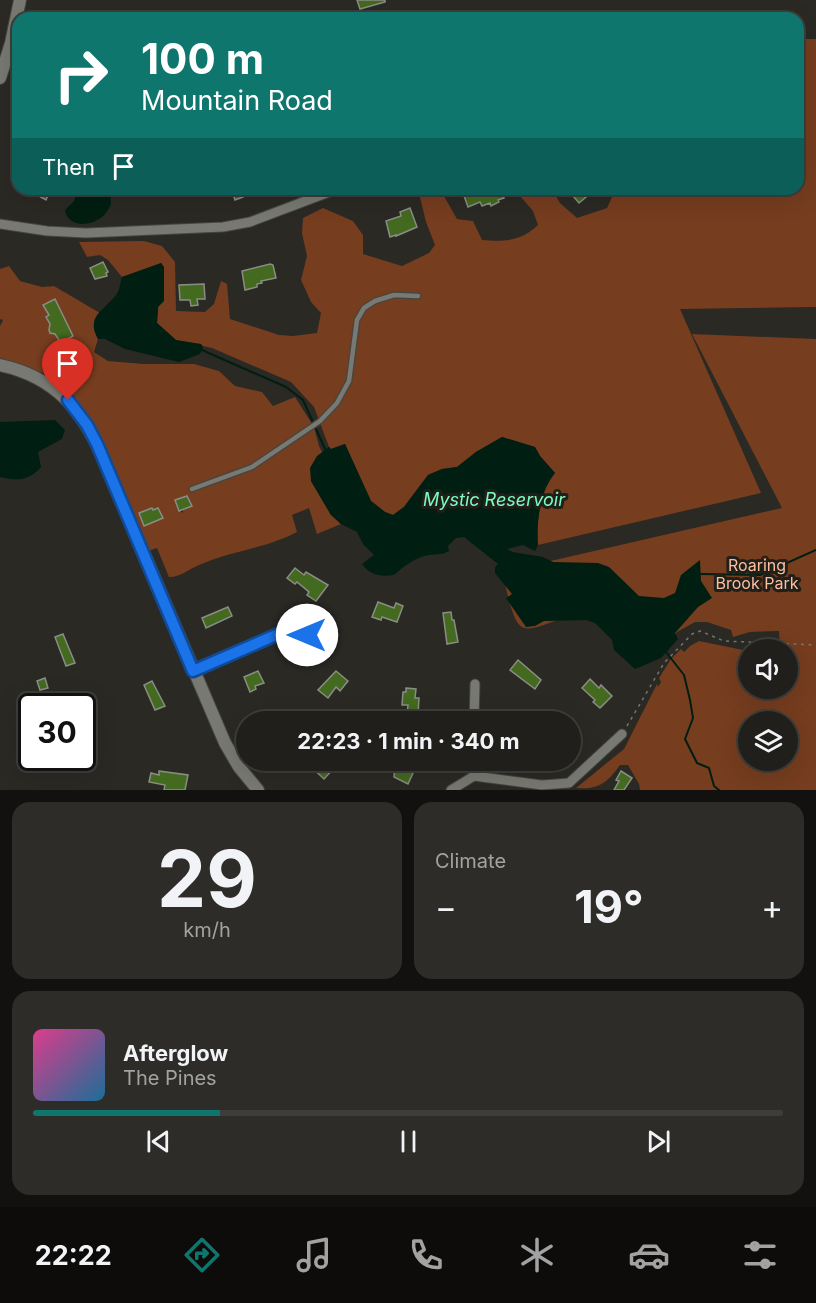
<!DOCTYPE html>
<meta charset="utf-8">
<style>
:root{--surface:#201f1b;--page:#2d2c28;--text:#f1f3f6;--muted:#a2a2a3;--line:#3d3d3a;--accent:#0f766e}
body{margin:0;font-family:Inter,sans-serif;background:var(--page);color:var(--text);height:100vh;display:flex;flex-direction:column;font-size:22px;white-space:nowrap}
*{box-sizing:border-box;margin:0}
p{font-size:20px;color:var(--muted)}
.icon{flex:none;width:33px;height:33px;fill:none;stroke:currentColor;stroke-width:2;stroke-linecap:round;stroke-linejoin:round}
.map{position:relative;height:790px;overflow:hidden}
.details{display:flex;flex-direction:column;gap:12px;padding:12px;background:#12110f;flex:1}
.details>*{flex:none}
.banner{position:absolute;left:12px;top:12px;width:792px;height:183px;border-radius:18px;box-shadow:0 6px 24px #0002,0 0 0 2px var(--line);background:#0f766e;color:#fff;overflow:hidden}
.fabs{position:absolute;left:738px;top:639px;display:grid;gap:12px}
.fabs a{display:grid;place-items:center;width:60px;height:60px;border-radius:50%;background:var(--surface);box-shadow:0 6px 24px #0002,0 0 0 2px var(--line);font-size:30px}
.speed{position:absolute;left:18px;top:693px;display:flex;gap:12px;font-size:30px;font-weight:700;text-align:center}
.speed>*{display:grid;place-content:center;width:78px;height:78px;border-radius:50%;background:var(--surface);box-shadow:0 6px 24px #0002,0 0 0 2px var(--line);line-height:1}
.speed .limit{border:3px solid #111;border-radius:9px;background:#fff;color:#111}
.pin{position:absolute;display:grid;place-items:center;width:51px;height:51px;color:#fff;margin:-62px -26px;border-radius:50% 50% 50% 0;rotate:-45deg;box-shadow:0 0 6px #0007}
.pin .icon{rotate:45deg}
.me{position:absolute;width:66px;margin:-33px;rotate:270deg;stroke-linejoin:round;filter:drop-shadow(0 0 4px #0008)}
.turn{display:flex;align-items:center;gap:21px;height:126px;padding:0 30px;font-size:27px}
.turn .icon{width:78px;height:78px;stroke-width:2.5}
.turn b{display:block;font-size:42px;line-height:51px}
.then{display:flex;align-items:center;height:57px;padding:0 30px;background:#0003;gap:12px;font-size:22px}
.big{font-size:45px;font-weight:700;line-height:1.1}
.details .widget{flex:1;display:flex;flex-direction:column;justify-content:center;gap:9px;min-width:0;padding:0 21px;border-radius:18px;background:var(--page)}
.details .dial{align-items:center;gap:0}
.dial b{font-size:78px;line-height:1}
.song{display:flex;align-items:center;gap:18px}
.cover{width:72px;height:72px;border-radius:9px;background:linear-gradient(135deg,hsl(330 70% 55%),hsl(200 70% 35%))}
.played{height:6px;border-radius:3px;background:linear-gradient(90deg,var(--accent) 25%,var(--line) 25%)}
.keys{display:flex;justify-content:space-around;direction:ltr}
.heat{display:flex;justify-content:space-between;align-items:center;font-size:33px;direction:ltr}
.details .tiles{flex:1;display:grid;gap:12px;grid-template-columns:1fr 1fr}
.widget:last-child{grid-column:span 2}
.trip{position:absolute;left:236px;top:711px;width:345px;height:60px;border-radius:30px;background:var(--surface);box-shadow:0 6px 24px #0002,0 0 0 2px var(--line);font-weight:700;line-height:60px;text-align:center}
.tabs{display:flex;height:96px;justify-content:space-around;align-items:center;background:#0d0c0b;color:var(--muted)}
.tabs .icon{width:42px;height:42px}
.tabs .current{color:var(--accent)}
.tabs b{font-size:27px;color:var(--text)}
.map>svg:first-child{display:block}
.green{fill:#763d1f;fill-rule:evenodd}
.water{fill:#001e11}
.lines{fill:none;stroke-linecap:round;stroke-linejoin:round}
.stream{stroke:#001e11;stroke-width:2}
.building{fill:#436a1f;stroke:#8a8d87;stroke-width:1.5}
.lane-casing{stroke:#454541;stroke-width:7}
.street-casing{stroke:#454541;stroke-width:11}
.secondary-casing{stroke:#454541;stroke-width:14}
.path{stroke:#757470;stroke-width:1.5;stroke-dasharray:3 4.5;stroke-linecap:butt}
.lane{stroke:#797973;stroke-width:4.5}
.street{stroke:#797973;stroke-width:9}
.secondary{stroke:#797973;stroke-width:12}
.route-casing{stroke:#114b97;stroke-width:15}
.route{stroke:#1a73e8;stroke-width:10}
.labels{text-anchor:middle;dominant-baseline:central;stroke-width:6;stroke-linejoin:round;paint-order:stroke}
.park-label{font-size:16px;fill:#febd9e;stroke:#20201a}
.water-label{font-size:18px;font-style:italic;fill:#7afcc1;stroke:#20201a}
</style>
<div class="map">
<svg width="816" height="790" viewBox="0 0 816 790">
<rect width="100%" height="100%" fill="#2a2924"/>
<g class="green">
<path d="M798 39H816V307L680 309 761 493 538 545C536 523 540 490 555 473L540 456 535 447 502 437 476 452 457 467 442 469 428 475 404 507 393 515 385 512 371 501 345 444 331 449 329 447 314 407 291 382 212 348 176 340 157 323 162 263 122 277 108 260 100 255 87 257 79 242 144 241 162 246 175 262 176 311 205 312 214 304 221 281 227 284 230 319 279 335 293 336 317 333 321 313 311 302 301 280 307 256 302 233 303 218 323 208 353 221 363 235V254L402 266 429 253 435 245 426 222 418 189H440L457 219 473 221 482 240C505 242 521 241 538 225L533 211 514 189H552L560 203 577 218 607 208 616 189H798Z"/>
<path d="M9 266 20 281 42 287 54 286 100 313C92 324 92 327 98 339L94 352 108 361 144 364H194L219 371 235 386 262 392 273 406 295 397 314 427 319 446 323 454 320 455 311 481 331 515 341 524 317 534 309 508 292 515 297 532C267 548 231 551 199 565 189 569 181 577 169 577L157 548 148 551 81 409 56 383 43 373 0 358V326L3 320 0 319V269ZM55 299 73 336 61 343 55 334 50 333 49 330 50 324 46 317 49 315 43 305ZM187 496 191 506 183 510V512L182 513 175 501ZM152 508 153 510 158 508 161 515 144 526 139 513Z"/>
<path d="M692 334 816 339V790H640L639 784 628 765H620C608 782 599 790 576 788L624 749 657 684 658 687 661 682 659 678 671 659 681 649 684 652 690 646 699 641 748 651V688H788V650L780 649 779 631 750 632 733 637 731 630 707 622H695L677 632 666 644C635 632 604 614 570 617 556 618 533 633 522 627 511 621 506 584 502 572L782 508ZM748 722H788V760H748Z"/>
</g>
<g class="water">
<path d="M78 189H110L111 204C108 210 105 216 99 219 87 227 67 226 65 210L74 201Z"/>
<path d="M161 263 164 267V301L158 307 157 323 176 340 201 344 203 347 200 354 179 362 125 349 105 339H98C86 315 103 312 116 295 120 290 120 283 122 277Z"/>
<path d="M55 420 65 430 62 439 38 452 41 467C29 481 17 481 0 477V422Z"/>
<path d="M502 437 535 447 540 456 555 473C540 490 536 523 538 545L535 551 523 545 507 549 512 552 543 557 553 562 598 563 609 567 639 596 664 598 675 593 681 575 700 560 701 581 712 598 698 607 675 633 678 639 661 658 635 669 614 650 612 640 595 623 586 620 544 621 535 626 526 627 506 598 512 594 495 573V567L498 564 464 537 456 538 448 546 449 551C442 555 437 554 429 555 416 557 404 566 394 575 380 577 370 575 362 564L374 555 363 544 357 532 341 524 331 515 311 481 310 468 317 456 329 447 331 449 345 444 371 501 385 512 393 515 404 507 428 475 442 469 457 467 476 452Z"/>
</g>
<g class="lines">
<g class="stream">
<path d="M202 350 286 387 303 400 325 449"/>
<path d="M701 574 760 575 816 550"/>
<path d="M666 652 684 675 690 700 693 718 685 739 697 763 709 768 714 786 719 790"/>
</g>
</g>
<g class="building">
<path d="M357 0H385V2L360 9Z"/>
<path d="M40 189 49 193 46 200 37 195Z"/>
<path d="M225 189H246V190L241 191 243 197 235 200 233 194 228 196Z"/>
<path d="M482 189H501L504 198 498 200 499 202 491 206 490 203 482 206 480 202 468 207 463 193 473 190 474 192Z"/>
<path d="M567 189H590L584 194 586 197 579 203Z"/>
<path d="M410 208 417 227 396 236V235L390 237 386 221 401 216 400 212Z"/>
<path d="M103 262 108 272 106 273 107 276 95 279 90 268Z"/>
<path d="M270 264 273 265 276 278 261 281 262 283 257 284V287L245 290 242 271Z"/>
<path d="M204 284 205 299H197L198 305 191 306 190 300H180L179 285Z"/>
<path d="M55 299 73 336 61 343 55 334 50 333 49 330 50 324 46 317 49 315 43 305Z"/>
<path d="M187 496 192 506 179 511 175 500Z"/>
<path d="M152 508 153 510 158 508 163 518 144 526 139 513Z"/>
<path d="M295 568 304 575 306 572 328 585 316 601 307 595 309 592 297 582 295 584 287 578Z"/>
<path d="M378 602 394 608 396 603 403 606 397 622 382 617 381 620 372 617Z"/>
<path d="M228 607 232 616 206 628 202 618Z"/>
<path d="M451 612 452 620H454L458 642 447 644 443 613Z"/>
<path d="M63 634 75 663 66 666 55 637Z"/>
<path d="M518 660 541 680 535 689 510 670Z"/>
<path d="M258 671 264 683 255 686 256 689 250 692 244 677Z"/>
<path d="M336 671 348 681 340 691 336 687 328 698 318 690Z"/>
<path d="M45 678 48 688 40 690 37 681Z"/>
<path d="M590 679 599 688 601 685 612 696 600 708 593 702 595 700 582 688Z"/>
<path d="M152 681 165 706 155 710 144 685Z"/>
<path d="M406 688 416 689 415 698H419L418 715 407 714 408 705H402L403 692H406Z"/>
<path d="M304 760H325L334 768 324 779Z"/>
<path d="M398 760H419L408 784 394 777 395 763Z"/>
<path d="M159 771 188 775 185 790H164L165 785 149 782 151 773 159 775Z"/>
<path d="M621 771 632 778 624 790H614L619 781 616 780Z"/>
</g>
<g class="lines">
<defs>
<path id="lane" d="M192 489 252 467 320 421 337 403 349 381 357 320 364 308 375 301 394 295 418 296"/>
<g id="street">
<path d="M0 224 47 231 86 233 223 227 250 222 337 189"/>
<path d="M193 671 283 632 307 635"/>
<path d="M474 722 475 684"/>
<path d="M474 776V760"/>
<path d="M451 790 474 776 542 785 569 783 622 734"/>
</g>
<g id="secondary">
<path d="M0 78 11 43 20 0"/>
<path d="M0 365C56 377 82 410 104 460L225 743 239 767 258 790"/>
</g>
</defs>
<use href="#lane" class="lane-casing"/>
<use href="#street" class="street-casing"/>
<use href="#secondary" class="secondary-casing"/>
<path class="path" d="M627 726 664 663 692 634 700 631 724 641 816 645"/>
<use href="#lane" class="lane"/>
<use href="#street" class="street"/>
<use href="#secondary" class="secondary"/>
</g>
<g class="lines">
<defs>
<path id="route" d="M68 400 87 425 97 444 193 671 283 632 307 635"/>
</defs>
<use href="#route" class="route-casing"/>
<use href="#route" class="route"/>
</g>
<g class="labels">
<g class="park-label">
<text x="757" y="565">Roaring<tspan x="757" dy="18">Brook Park</tspan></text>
</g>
<g class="water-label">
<text x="494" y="499">Mystic Reservoir</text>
</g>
</g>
</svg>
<div class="fabs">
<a><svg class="icon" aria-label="sound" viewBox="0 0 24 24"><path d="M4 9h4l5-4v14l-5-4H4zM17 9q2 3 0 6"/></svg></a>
<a><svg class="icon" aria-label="layers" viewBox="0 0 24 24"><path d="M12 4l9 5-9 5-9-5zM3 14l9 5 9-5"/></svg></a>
</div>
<div class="speed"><div class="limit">30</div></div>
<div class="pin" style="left:68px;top:400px;background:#d93025"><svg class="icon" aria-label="arrive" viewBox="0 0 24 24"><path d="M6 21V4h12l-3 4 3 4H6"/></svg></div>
<svg class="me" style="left:307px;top:635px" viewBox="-20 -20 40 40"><circle r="19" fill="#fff"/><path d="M0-13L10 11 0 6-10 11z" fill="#1a73e8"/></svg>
<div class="trip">22:23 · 1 min · 340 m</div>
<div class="banner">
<div class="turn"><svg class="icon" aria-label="right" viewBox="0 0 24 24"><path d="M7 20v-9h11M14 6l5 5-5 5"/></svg><div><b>100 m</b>Mountain Road</div></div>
<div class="then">Then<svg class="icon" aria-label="arrive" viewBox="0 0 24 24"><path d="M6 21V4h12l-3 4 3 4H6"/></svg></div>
</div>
</div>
<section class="details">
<div class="tiles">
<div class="widget dial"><b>29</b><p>km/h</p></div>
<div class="widget"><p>Climate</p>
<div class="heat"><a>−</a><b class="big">19°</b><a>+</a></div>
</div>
<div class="widget">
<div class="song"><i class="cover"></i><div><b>Afterglow</b><p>The Pines</p></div></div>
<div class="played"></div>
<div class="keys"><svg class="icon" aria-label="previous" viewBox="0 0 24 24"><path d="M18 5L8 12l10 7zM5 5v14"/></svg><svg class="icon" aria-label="pause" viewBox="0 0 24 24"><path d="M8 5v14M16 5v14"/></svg><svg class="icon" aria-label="next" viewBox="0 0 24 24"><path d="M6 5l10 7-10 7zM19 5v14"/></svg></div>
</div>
</div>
</section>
<nav class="tabs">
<b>22:22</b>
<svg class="icon current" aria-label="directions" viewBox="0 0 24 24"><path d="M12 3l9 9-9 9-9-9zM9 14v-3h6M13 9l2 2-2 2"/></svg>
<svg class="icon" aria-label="music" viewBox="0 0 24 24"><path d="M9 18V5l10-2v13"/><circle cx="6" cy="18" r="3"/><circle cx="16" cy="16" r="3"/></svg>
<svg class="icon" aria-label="phone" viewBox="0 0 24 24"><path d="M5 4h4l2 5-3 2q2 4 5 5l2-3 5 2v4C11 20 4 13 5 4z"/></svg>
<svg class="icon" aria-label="climate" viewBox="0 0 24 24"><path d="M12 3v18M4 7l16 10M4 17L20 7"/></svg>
<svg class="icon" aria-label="car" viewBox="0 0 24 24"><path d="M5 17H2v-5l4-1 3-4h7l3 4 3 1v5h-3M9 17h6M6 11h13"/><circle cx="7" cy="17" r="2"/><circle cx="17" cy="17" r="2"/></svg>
<svg class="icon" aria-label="filters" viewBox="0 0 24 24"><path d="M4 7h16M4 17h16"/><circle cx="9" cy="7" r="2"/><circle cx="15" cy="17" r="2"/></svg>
</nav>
